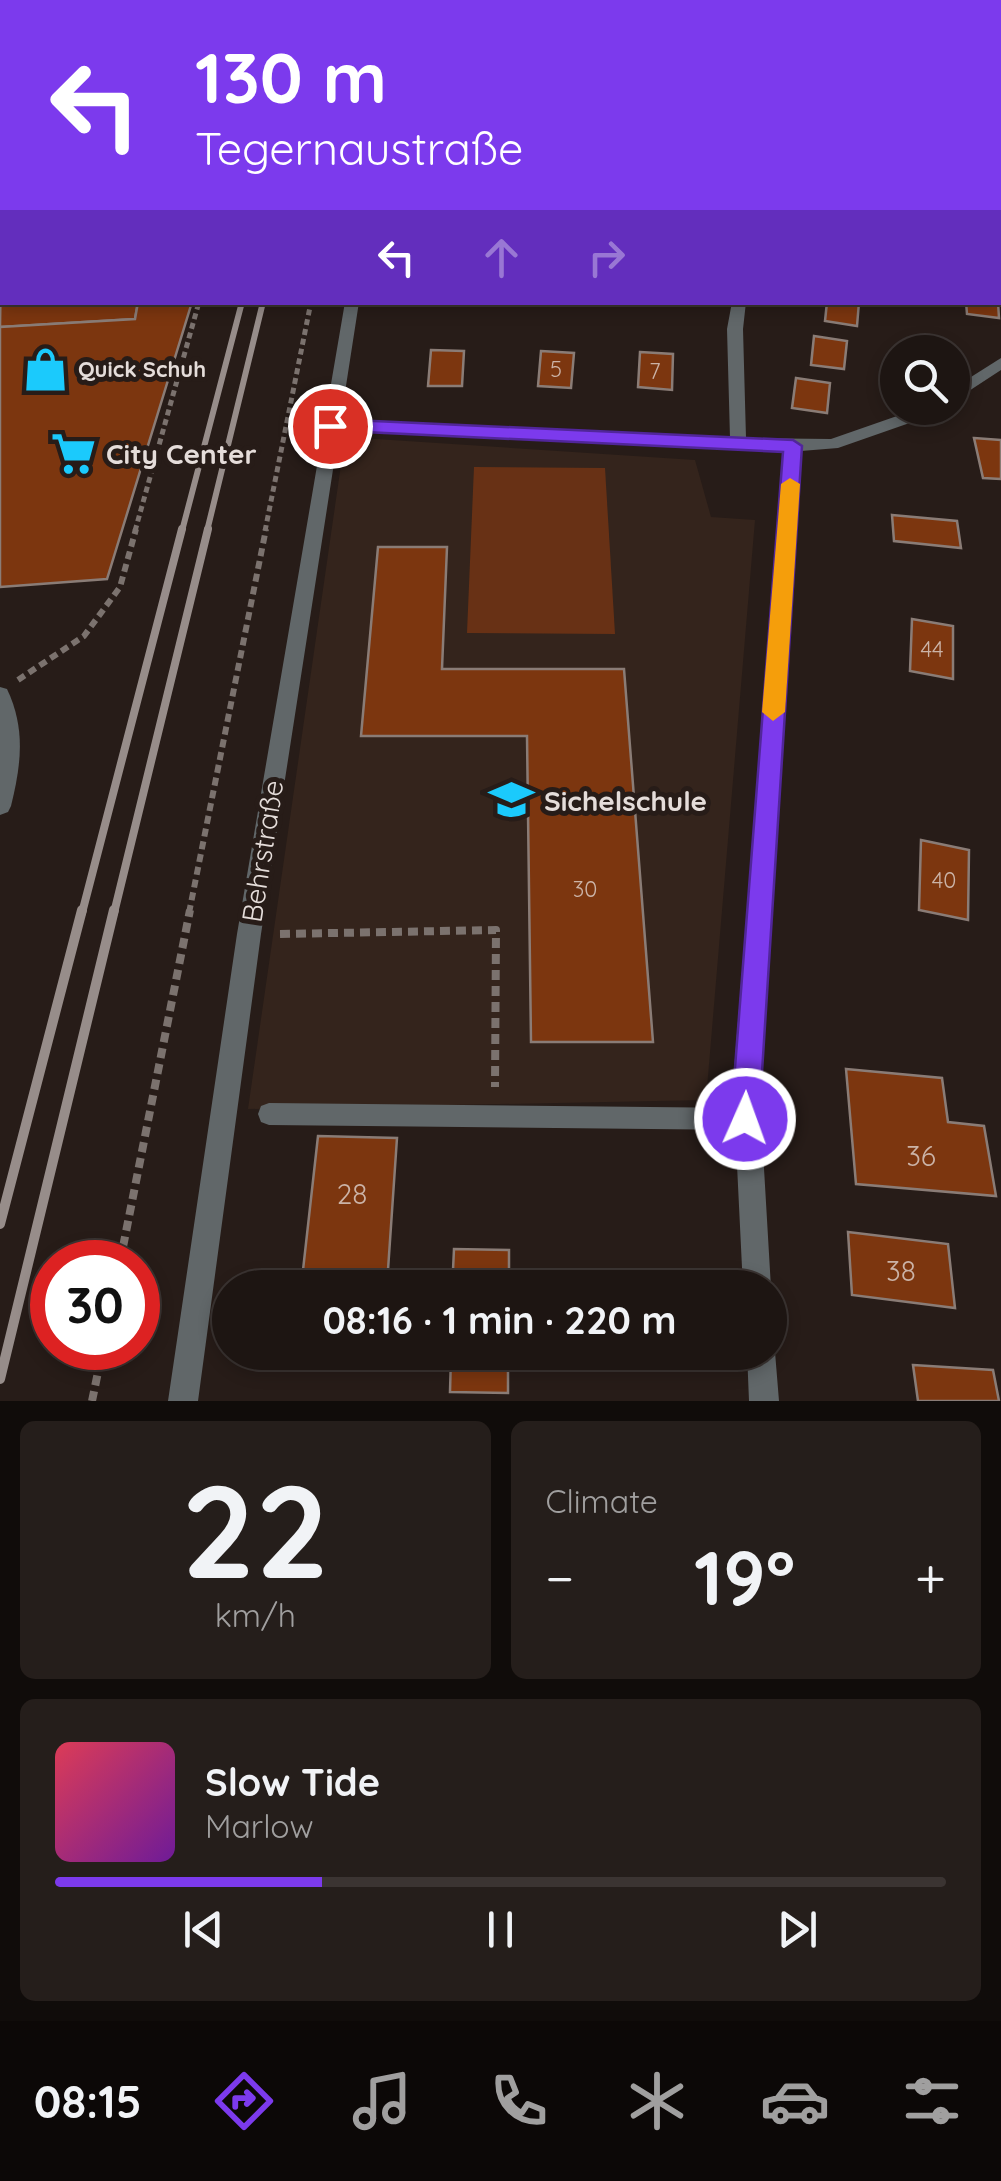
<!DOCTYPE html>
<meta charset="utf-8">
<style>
:root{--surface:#1d1512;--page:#251e1b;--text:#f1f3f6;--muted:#a09f9f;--line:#3b3432;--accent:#7c3aed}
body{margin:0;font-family:Quicksand,sans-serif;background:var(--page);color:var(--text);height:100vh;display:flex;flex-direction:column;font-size:38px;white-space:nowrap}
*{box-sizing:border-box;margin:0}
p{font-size:32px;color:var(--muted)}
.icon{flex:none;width:55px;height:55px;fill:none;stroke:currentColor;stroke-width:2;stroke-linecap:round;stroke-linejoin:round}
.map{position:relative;height:1401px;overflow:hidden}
.details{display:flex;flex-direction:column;gap:20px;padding:20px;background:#100c0a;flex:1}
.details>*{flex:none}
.guide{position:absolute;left:0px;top:0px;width:1002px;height:305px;box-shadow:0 5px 15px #0003,0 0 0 2px var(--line);background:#7c3aed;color:#fff;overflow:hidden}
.buttons{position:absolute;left:880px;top:335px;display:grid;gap:20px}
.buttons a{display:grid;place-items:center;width:90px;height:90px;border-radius:50%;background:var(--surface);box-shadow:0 5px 15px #0003,0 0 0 2px var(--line);font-size:50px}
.speed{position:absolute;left:30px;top:1240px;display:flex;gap:20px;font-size:50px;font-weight:700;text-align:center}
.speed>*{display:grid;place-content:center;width:130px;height:130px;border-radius:50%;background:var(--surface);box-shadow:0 5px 15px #0003,0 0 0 2px var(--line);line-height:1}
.speed .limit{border:15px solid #d22;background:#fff;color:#111}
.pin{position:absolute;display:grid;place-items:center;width:85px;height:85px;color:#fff;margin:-42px;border:5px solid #fff;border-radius:50%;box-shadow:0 2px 10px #0007}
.me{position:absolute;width:110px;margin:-55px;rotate:2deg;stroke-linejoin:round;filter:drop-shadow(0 0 8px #0008)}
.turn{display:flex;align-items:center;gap:35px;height:210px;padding:0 30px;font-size:45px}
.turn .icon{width:130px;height:130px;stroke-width:2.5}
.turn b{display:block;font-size:70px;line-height:85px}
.lanes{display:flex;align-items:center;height:95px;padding:0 30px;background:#0003;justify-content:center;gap:50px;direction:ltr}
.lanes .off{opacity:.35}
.big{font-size:75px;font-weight:700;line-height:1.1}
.details .widget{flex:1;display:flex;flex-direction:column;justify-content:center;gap:15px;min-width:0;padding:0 35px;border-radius:15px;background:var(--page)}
.details .dial{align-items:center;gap:0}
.dial b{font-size:130px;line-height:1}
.song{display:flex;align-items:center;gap:30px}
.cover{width:120px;height:120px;border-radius:15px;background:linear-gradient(135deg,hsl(350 70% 55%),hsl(280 70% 35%))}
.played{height:10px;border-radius:5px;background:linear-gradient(90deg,var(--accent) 30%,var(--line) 30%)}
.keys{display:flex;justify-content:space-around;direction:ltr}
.heat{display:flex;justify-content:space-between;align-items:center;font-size:55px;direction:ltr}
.details .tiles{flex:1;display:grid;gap:20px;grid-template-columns:1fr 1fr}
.widget:last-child{grid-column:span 2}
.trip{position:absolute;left:212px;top:1270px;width:575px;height:100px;border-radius:50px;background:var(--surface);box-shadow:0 5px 15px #0003,0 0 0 2px var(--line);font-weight:700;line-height:100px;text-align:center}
.menu{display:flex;height:160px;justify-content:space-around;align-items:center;background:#0c0807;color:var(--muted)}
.menu .icon{width:70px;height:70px}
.menu .active{color:var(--accent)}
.menu b{font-size:45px;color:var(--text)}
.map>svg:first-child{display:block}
.built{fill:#34241c}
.green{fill:#683115}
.building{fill:#7c360f;stroke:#8a7c76;stroke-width:2.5}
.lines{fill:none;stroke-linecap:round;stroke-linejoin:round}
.path-far2{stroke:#7b726e;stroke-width:5;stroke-dasharray:6 4;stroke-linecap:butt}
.path-far1{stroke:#7b726e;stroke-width:6;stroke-dasharray:8 5;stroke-linecap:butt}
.path{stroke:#7b726e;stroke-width:8;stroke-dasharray:10 6;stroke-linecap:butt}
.service{fill:#616769;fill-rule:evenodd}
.minor{fill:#616769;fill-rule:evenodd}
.tertiary{fill:#616769;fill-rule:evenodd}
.rail-far2{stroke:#978d8a;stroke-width:6}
.rail-far1{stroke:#978d8a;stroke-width:8}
.rail{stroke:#978d8a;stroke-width:10}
.route{fill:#7c3aed;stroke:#51269a;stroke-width:2.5}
.slow{fill:#f59e0b}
.labels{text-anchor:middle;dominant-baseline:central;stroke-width:10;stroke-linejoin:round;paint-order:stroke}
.far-poi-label{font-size:22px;font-weight:bold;fill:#e5ddda;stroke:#271c18;text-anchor:start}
.number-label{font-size:22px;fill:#cbb3a7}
.poi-label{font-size:28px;font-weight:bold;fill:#e5ddda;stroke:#271c18;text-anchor:start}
.street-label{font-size:28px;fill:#e5ddda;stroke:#271c18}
.near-number-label{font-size:28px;fill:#cbb3a7}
</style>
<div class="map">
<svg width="1001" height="1401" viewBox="0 0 1001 1401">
<rect width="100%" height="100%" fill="#271c18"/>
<path class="built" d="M345 437 695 460 711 517 755 520 706 1100 248 1109Z"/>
<path class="green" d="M474 467 605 468 615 634 467 633Z"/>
<g class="building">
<path d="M2 201V302H138L135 319 0 327Z"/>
<path d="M138 302H192L107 579 0 587V327L135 319Z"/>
<path d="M827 302H859L857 326 825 321Z"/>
<path d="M966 302H998L999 318 967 314Z"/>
<path d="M814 336 847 341 844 369 811 365Z"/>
<path d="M431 350 464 351 462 386H428Z"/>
<path d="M541 351 574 353 571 388 538 386Z"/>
<path d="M640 352 673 354 672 390 638 387Z"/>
<path d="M796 378 830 383 827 413 792 408Z"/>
<path d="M974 438 1001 440V479L983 478Z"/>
<path d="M892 515 957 521 961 548 894 541Z"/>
<path d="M378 547H447L442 669H624L653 1042H531L527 736H361Z"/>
<path d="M912 619 953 626V679L910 671Z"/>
<path d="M921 840 969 850 968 920 919 910Z"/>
<path d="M846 1069 942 1078 948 1122 984 1126 996 1196 856 1184Z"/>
<path d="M318 1136 397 1138 388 1270H453L454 1249 509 1250V1288H301Z"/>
<path d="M848 1232 948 1244 955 1308 852 1295Z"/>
<path d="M508 1352V1393L450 1392 451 1356 293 1353Z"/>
<path d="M913 1365 993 1370 999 1401H918Z"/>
</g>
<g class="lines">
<g class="path-far2">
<path d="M135 531 199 302"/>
<path d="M265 531 311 302"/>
</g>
<g class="path-far1">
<path d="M18 680 84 636 120 587 136 529"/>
<path d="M189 913 266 529"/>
</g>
<g class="path">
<path d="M280 934 496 930 495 1087"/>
<path d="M120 1262 190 910"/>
<path d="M92 1401 103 1348"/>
</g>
<path class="service" d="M269 1103 745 1108 753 1111 756 1119 753 1127 745 1130 269 1125 261 1122 258 1114 261 1106Z"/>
<g class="minor">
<rect x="0" y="17" width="2" height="6"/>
<rect x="0" y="54" width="2" height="6"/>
<rect x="0" y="163" width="2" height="8"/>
<path d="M732 302H746L743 329 746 438 831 439 920 408H943L941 412 838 448 801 451 759 1083 771 1288 770 1290V1288H743L733 1083 784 451 330 430 322 425 330 420 730 438 727 329Z"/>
<path d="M1001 358V370L952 402V389Z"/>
<path d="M0 687 7 689C26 729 21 765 11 806L8 812 0 815Z"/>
<path d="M770 1341 775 1352 779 1401H749L747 1352H770Z"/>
</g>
<g class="tertiary">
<rect x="394" y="0" width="10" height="2"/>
<path d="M2 113V128L0 129V114Z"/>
<path d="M345 302H359L261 934 198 1401H168L237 934Z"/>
</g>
<g class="rail-far2">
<path d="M182 531 242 302"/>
<path d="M207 531 263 302"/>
</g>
<g class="rail-far1">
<path d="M82 913 182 529"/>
<path d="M114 913 208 529"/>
</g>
<g class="rail">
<path d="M0 1224 82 910"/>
<path d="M0 1379 114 910"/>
</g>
</g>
<path class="route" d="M330 419 793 440 802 446 759 1119 755 1130 745 1134 735 1130 731 1119 783 452 323 430V421Z"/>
<path class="slow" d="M790 478 800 484 785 712 773 721 762 712 781 484Z"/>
<defs>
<symbol id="shop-bare" viewBox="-9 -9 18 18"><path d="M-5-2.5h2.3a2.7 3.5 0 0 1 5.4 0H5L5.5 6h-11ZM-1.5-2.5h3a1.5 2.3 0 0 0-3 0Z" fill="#1bcafc" stroke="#271c18" stroke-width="2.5" paint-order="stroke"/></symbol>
<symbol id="supermarket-bare" viewBox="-9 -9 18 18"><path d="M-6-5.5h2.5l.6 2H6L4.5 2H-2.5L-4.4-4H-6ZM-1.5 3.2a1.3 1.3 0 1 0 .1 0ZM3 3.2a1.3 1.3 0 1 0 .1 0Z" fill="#1bcafc" stroke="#271c18" stroke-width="2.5" paint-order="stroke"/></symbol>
<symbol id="school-bare" viewBox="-9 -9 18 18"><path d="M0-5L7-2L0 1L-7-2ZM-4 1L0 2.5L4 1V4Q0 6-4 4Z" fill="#1bcafc" stroke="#271c18" stroke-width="2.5" paint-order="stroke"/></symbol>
</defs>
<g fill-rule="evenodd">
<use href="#shop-bare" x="14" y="338" width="63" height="63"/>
<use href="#supermarket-bare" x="42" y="422" width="63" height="63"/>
<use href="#school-bare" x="480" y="768" width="63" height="63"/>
</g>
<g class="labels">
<g class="far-poi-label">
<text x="78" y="369">Quick Schuh</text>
</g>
<g class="number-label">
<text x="556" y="369">5</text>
<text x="655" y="371">7</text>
<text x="932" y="649">44</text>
<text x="944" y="880">40</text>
<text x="585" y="889">30</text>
</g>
<g class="poi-label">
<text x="106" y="453">City Center</text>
<text x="544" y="800">Sichelschule</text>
</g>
<g class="street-label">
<text transform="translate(262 851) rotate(-81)">Behrstraße</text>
</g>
<g class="near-number-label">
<text x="921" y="1155">36</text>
<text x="352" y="1193">28</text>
<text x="901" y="1270">38</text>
</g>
</g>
</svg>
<div class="buttons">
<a><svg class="icon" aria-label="search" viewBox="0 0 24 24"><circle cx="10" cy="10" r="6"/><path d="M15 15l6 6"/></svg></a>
</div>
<div class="speed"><div class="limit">30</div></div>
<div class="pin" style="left:330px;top:426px;background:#d93025"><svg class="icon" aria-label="arrive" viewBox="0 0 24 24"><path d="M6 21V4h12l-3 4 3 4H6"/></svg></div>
<svg class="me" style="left:745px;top:1119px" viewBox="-20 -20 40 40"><circle r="17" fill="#7c3aed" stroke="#fff" stroke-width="3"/><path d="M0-11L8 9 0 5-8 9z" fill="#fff"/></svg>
<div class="trip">08:16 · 1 min · 220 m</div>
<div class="guide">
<div class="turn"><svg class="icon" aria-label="left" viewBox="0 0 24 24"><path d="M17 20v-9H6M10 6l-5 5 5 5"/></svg><div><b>130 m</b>Tegernaustraße</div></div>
<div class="lanes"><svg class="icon" aria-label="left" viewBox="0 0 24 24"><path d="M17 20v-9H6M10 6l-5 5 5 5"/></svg><svg class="icon off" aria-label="ahead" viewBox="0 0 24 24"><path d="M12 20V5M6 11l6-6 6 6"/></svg><svg class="icon off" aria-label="right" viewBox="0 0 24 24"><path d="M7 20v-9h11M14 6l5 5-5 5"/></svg></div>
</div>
</div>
<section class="details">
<div class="tiles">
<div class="widget dial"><b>22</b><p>km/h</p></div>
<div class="widget"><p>Climate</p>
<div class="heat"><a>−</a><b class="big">19°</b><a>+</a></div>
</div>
<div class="widget">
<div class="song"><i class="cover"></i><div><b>Slow Tide</b><p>Marlow</p></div></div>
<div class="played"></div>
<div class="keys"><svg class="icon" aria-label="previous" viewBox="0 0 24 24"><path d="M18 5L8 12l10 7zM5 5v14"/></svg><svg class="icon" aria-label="pause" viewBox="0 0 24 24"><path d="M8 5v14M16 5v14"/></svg><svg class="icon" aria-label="next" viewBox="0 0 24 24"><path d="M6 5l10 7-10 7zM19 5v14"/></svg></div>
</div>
</div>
</section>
<nav class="menu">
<b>08:15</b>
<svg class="icon active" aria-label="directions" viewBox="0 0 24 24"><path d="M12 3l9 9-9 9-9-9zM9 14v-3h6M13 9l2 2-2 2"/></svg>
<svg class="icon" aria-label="music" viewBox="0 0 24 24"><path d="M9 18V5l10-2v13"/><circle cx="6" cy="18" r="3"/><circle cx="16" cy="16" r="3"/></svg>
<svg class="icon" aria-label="phone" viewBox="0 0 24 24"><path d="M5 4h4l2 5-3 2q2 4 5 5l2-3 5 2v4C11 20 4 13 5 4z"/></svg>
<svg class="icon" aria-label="climate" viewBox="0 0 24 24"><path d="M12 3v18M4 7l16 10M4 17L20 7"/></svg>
<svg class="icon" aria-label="car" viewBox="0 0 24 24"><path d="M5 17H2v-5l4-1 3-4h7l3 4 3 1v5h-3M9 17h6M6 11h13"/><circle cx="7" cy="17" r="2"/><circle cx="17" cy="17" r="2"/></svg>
<svg class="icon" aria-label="filters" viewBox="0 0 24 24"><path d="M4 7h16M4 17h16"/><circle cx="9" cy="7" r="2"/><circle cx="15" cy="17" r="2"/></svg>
</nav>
